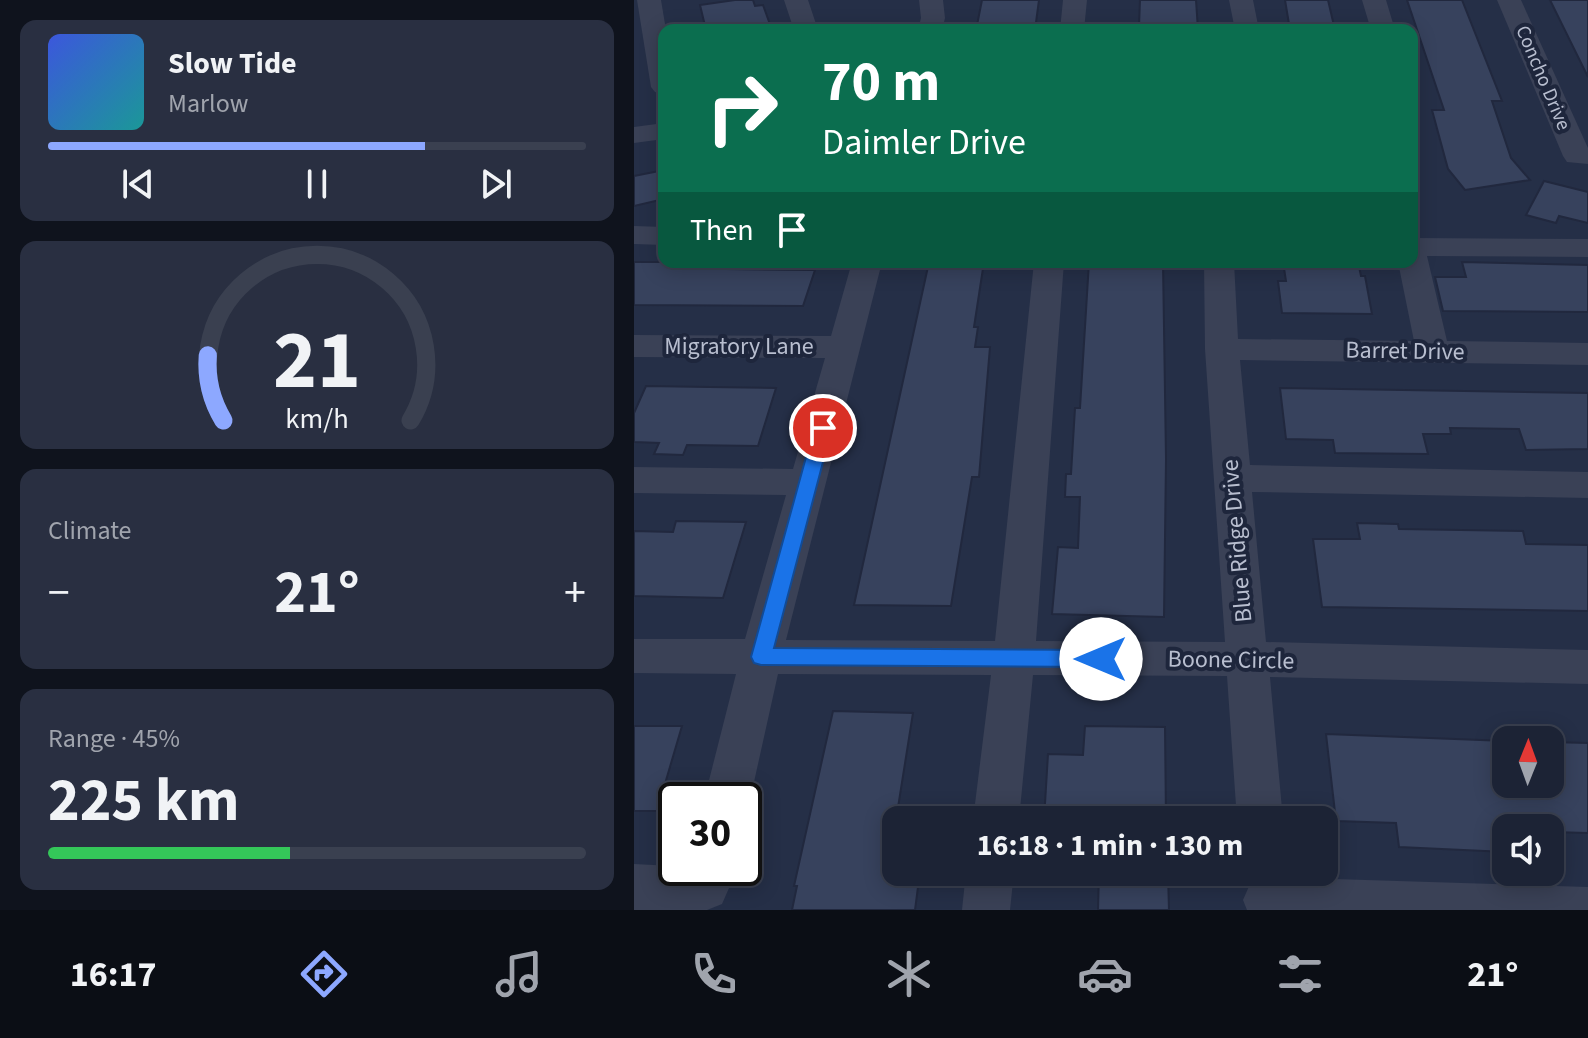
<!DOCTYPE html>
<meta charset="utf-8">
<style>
:root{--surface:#1c2335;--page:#292f41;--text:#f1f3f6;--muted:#a0a4ad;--line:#3a4050;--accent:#8da8ff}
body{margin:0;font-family:"Source Sans 3",sans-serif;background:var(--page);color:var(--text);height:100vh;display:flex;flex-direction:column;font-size:30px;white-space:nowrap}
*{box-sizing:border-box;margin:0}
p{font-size:26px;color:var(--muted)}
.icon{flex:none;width:44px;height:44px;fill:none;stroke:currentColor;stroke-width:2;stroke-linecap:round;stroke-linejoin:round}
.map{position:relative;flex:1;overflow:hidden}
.details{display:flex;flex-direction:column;gap:20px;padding:20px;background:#0f131d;width:634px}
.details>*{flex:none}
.top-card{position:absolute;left:24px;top:24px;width:760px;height:244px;border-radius:16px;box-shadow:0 4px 20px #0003,0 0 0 2px var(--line);background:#0b6e4f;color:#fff;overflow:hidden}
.needle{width:52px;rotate:1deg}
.tools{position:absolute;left:858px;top:726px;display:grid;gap:16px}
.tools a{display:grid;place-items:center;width:72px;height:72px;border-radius:16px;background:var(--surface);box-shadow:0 4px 20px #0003,0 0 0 2px var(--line);font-size:40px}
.speed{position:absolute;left:24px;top:782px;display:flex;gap:16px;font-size:40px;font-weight:700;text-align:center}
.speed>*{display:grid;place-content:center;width:104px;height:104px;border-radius:50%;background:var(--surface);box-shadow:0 4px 20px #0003,0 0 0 2px var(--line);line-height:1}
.speed .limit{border:4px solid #111;border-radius:12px;background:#fff;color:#111}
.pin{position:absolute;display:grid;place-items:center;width:68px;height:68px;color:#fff;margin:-34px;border:4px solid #fff;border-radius:50%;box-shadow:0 2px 8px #0007}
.me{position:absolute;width:88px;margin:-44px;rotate:270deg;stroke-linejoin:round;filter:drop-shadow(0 0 6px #0008)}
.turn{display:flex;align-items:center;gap:28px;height:168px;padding:0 32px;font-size:36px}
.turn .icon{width:104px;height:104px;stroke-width:2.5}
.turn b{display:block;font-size:56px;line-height:68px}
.then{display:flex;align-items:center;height:76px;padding:0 32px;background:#0003;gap:16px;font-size:30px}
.big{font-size:60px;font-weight:700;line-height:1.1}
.details .card{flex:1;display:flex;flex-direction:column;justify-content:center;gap:12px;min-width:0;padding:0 28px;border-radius:16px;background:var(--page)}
.details .dial{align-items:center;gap:0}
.dial svg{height:208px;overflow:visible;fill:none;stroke:var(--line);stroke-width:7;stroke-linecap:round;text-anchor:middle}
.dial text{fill:var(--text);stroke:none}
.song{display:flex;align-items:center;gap:24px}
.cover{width:96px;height:96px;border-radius:12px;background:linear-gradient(135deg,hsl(230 70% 55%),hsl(180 70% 35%))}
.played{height:8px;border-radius:4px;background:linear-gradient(90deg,var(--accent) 70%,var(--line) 70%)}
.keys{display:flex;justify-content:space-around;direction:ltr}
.heat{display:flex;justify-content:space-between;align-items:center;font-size:44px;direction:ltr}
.charge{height:12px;border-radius:6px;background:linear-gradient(90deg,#34c759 45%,var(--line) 0)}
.trip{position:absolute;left:248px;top:806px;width:456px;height:80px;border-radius:16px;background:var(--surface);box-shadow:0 4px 20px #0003,0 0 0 2px var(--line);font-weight:700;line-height:80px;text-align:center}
.dock{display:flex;height:128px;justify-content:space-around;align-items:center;background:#0b0e15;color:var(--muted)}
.dock .icon{width:56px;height:56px}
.dock .active{color:var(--accent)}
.dock b{font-size:36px;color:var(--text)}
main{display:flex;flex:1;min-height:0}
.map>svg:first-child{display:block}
.building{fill:#37425d;stroke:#21283e;stroke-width:2}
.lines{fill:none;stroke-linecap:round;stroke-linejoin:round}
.minor{fill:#3a4156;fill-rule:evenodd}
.route{fill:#1a73e8;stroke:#114b97;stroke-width:2}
.labels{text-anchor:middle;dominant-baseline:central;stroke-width:8;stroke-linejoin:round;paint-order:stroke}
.far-street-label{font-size:20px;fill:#b8becf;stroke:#1e263c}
.street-label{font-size:24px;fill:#b8becf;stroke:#1e263c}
</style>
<main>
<section class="details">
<div class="card">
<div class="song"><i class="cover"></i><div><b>Slow Tide</b><p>Marlow</p></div></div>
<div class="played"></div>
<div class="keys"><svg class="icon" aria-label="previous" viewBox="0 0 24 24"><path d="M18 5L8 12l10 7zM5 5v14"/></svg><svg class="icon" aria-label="pause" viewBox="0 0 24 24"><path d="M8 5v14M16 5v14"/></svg><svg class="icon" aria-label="next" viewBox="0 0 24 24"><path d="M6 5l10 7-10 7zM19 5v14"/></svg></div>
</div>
<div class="card dial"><svg viewBox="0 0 100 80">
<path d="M14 69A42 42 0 1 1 86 69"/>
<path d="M14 69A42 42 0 0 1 8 44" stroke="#8da8ff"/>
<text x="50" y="56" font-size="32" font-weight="700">21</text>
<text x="50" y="72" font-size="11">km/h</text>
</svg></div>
<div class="card"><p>Climate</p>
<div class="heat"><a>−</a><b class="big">21°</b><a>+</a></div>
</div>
<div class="card"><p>Range · 45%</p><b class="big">225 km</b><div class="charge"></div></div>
</section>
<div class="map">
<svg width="954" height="910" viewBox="0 0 954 910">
<rect width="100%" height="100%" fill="#252f47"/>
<g class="building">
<path d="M101 0H119L121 6 129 5 138 30H72L66 5Z"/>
<path d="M348 0H405L401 30H342Z"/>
<path d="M506 0H562L564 30H528V26H505Z"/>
<path d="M651 0H694L701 30H656Z"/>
<path d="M773 0H828L868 101H858L877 158 896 180 831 190 814 169 798 110H810Z"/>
<path d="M916 0H954V77Z"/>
<path d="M30 170V199L0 206V176Z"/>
<path d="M910 181 954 192V223L925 216 922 223 892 215Z"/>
<path d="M0 262H67L66 264 95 265 93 269 181 270 169 306 0 305Z"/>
<path d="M295 262H350L340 327H344L341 347H356L345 477H338L317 606 220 605Z"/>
<path d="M455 262H529L532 459 530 617 418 614 424 547 444 548 446 497H431L432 474H437L441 408H446Z"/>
<path d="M649 262H724L727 276H731L738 314 648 313 644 281H652Z"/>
<path d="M828 262 954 265V312L809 311 801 277H832Z"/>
<path d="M12 386 75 387 142 388 124 446 53 445 49 455 20 454 25 443 0 442V413Z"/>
<path d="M646 388 954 393V449L892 450 885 429 816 428 817 434H789L794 454 701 453 699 440 652 439Z"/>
<path d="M42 521 112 522 89 598 0 596V531L39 532Z"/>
<path d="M723 523 764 524 765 529 889 531 892 544 954 545V611L688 607 679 539H726Z"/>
<path d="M199 711 279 713 262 820V872H286L281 910H158L163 886H160Z"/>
<path d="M0 726H48L23 811H0Z"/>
<path d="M451 726 531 727 532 820H410L414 754 449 755Z"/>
<path d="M692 734 872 741V784H916V742L954 743V833L916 832V828H872V852L765 847 762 823 702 821Z"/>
<path d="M465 872H534L535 910H464Z"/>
</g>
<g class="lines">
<g class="minor">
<path d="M3 0H27L32 30 30 95 21 92 17 87Z"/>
<path d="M150 0H174L184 30H160Z"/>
<path d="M285 0H309L311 18 308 30H284L287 18Z"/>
<path d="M429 0H453L450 30H426Z"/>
<path d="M595 0H619L625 30H601Z"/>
<path d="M728 0H752L761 30H737Z"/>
<path d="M863 0H887L954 148V164L933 162 929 156Z"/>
<path d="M30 123V139L0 143V127Z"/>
<path d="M0 226 30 227V245L0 244Z"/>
<path d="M778 238 954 239V257L793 256 813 341 954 343V365L606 360 616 465 954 472V498L618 492 632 642 954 650V684L636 677 649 820H603L593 676 399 675 385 820H339L357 675 144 674 116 800 110 813V800H70L102 674 0 673V639H111L152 495 0 493V467L159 469 191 358 0 357V335L197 336 218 262H248L152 640 361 641 400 262H430L402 641 591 642 571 349 570 262H600L604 339 780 341 764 262H778Z"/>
<path d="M0 864 78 868 88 872 95 888 88 904 73 910H0Z"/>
<path d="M332 872H380L376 910H328Z"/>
<path d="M633 877 954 887V910H613L609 900 616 884Z"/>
</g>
</g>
<path class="route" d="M189 422 198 428 140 648 467 650 475 652 478 659 475 665 467 667 127 665 120 663 117 657 180 428Z"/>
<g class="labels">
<g class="far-street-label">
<text transform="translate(909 78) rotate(67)">Concho Drive</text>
</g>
<g class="street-label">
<text x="105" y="346">Migratory Lane</text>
<text transform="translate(771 351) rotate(1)">Barret Drive</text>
<text transform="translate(603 541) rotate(-95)">Blue Ridge Drive</text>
<text transform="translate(597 660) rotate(1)">Boone Circle</text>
</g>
</g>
</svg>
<div class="tools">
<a><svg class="needle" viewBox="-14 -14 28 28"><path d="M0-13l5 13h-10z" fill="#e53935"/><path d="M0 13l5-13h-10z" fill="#a0a4ad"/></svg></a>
<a><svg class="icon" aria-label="sound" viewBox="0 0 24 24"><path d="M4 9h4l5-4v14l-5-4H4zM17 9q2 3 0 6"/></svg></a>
</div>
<div class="speed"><div class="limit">30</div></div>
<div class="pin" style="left:189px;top:428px;background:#d93025"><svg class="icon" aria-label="arrive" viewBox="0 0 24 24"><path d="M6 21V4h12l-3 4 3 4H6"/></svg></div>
<svg class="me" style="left:467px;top:659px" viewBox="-20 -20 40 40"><circle r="19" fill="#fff"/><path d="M0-13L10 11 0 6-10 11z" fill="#1a73e8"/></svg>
<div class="trip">16:18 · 1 min · 130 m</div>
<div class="top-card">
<div class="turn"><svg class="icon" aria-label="right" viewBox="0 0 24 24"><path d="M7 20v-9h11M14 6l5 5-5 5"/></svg><div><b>70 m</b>Daimler Drive</div></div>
<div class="then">Then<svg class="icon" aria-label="arrive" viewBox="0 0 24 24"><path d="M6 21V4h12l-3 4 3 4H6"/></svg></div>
</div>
</div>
</main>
<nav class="dock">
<b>16:17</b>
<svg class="icon active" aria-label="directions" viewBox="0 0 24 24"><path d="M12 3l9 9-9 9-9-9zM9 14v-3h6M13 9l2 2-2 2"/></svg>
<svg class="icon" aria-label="music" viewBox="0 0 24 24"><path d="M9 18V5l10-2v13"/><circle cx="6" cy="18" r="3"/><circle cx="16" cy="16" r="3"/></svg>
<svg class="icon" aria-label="phone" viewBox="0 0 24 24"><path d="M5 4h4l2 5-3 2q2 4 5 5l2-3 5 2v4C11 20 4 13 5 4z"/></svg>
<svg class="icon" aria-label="climate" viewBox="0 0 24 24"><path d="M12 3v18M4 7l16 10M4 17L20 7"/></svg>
<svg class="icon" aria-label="car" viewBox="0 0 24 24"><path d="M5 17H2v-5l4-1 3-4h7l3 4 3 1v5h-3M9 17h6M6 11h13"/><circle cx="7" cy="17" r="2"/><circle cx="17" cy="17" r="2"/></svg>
<svg class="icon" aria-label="filters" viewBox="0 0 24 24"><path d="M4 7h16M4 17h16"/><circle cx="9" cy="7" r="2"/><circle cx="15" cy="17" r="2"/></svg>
<b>21°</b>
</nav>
